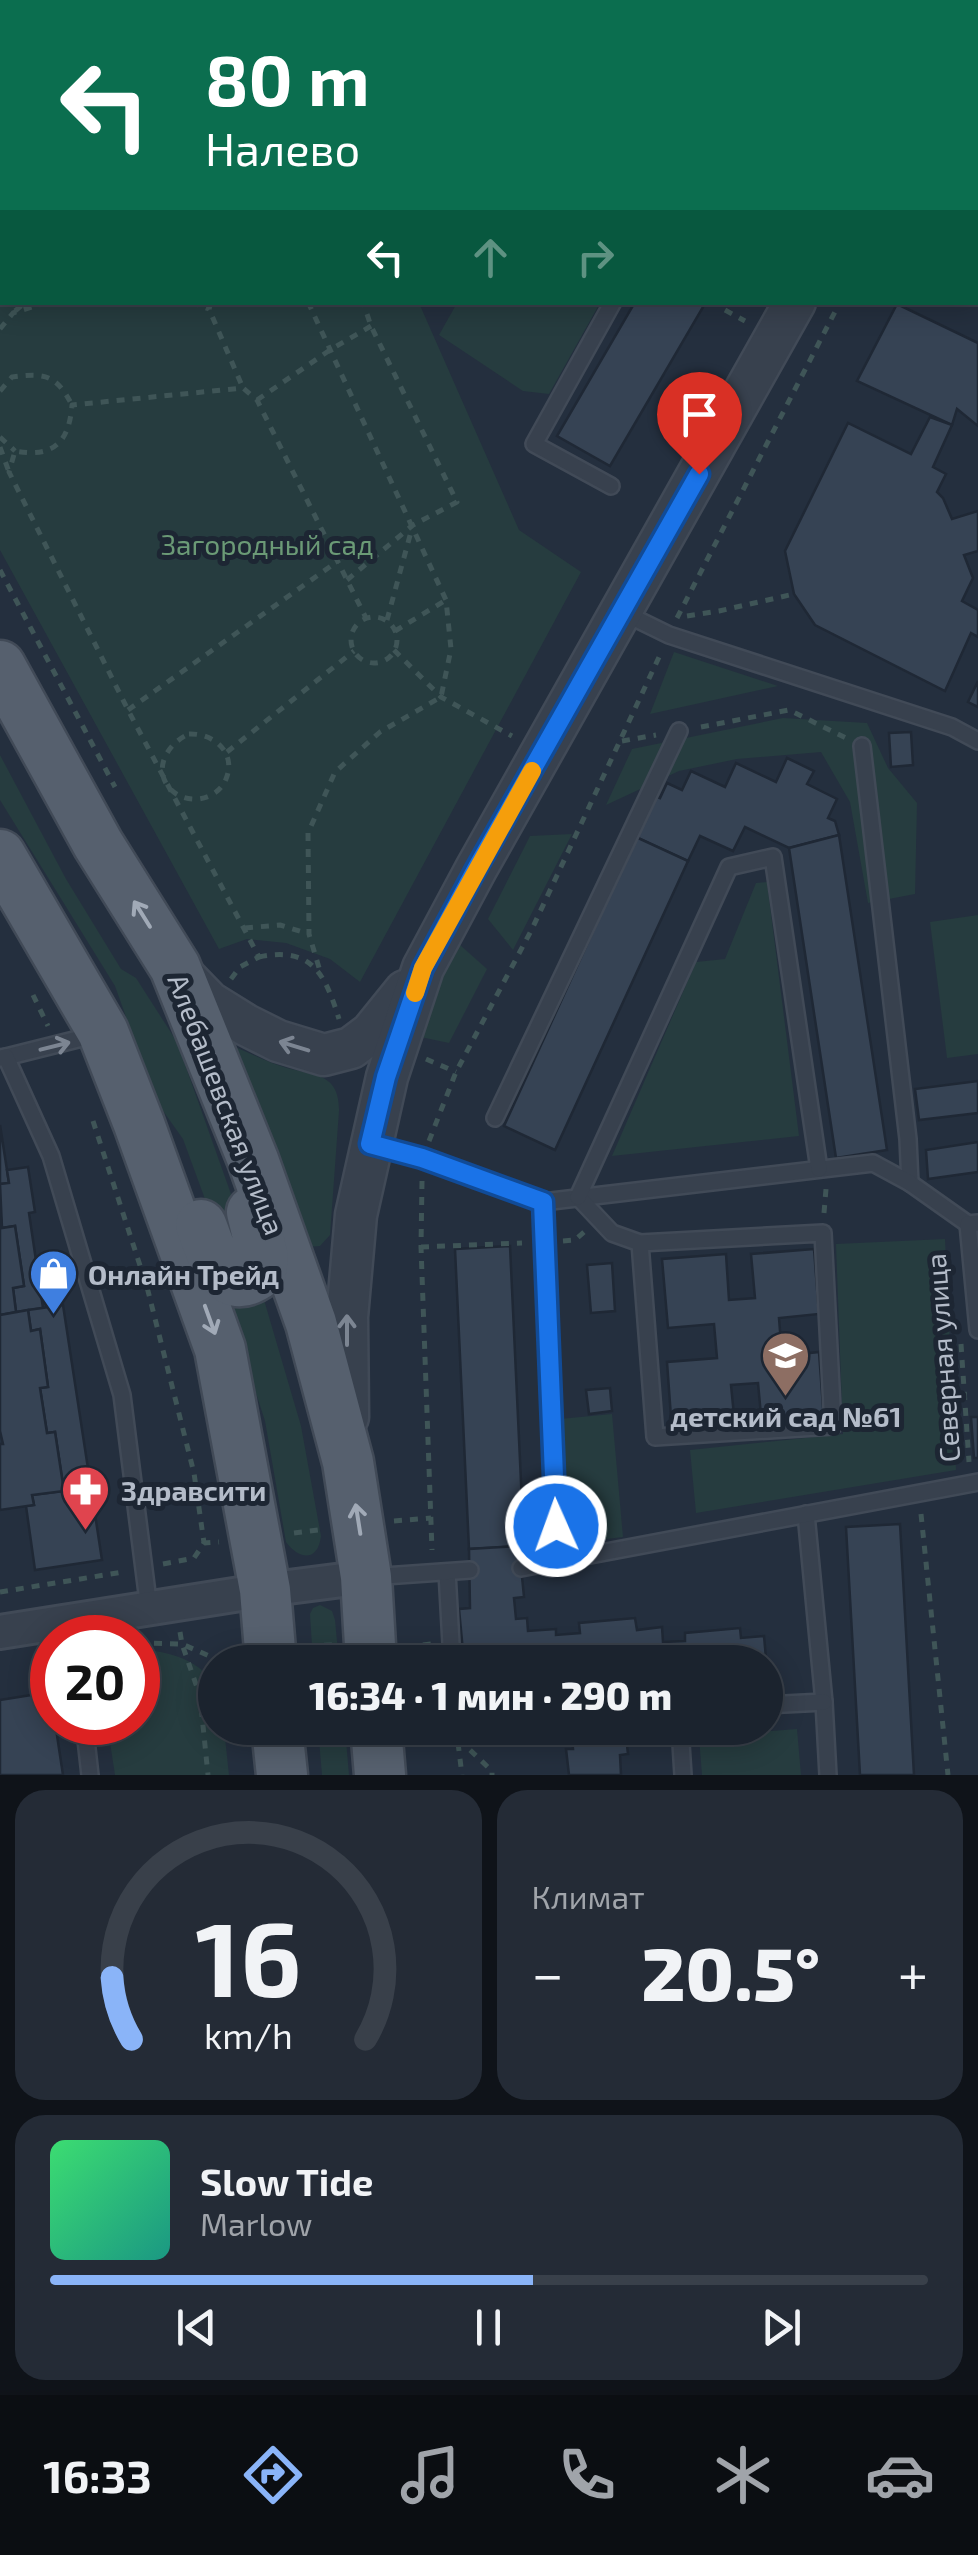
<!DOCTYPE html>
<html lang="ru">
<meta charset="utf-8">
<style>
:root{--surface:#1b232e;--page:#242b36;--text:#f1f3f6;--muted:#a0a4aa;--line:#39404a;--accent:#8ab4f8}
body{margin:0;font-family:"Exo 2",sans-serif;background:var(--page);color:var(--text);height:100vh;display:flex;flex-direction:column;font-size:38px;white-space:nowrap}
*{box-sizing:border-box;margin:0}
p{font-size:32px;color:var(--muted)}
.icon{flex:none;width:55px;height:55px;fill:none;stroke:currentColor;stroke-width:2;stroke-linecap:round;stroke-linejoin:round}
.map{position:relative;height:1775px;overflow:hidden}
.panel{display:flex;flex-direction:column;gap:15px;padding:15px;background:#0f1319;flex:1}
.panel>*{flex:none}
.hud{position:absolute;left:0px;top:0px;width:980px;height:305px;box-shadow:0 5px 25px #0003,0 0 0 2px var(--line);background:#0b6e4f;color:#fff;overflow:hidden}
.speed{position:absolute;left:30px;top:1615px;display:flex;gap:20px;font-size:50px;font-weight:700;text-align:center}
.speed>*{display:grid;place-content:center;width:130px;height:130px;border-radius:50%;background:var(--surface);box-shadow:0 5px 25px #0003,0 0 0 2px var(--line);line-height:1}
.speed .limit{border:15px solid #d22;background:#fff;color:#111}
.pin{position:absolute;display:grid;place-items:center;width:85px;height:85px;color:#fff;margin:-102px -42px;border-radius:50% 50% 50% 0;rotate:-45deg;box-shadow:0 0 10px #0007}
.pin .icon{rotate:45deg}
.me{position:absolute;width:110px;margin:-55px;rotate:358deg;stroke-linejoin:round;filter:drop-shadow(0 0 8px #0008)}
.turn{display:flex;align-items:center;gap:35px;height:210px;padding:0 40px;font-size:45px}
.turn .icon{width:130px;height:130px;stroke-width:2.5}
.turn b{display:block;font-size:70px;line-height:85px}
.lanes{display:flex;align-items:center;height:95px;padding:0 40px;background:#0003;justify-content:center;gap:50px;direction:ltr}
.lanes .off{opacity:.35}
.big{font-size:75px;font-weight:800;line-height:1.1}
.panel .card{flex:1;display:flex;flex-direction:column;justify-content:center;gap:15px;min-width:0;padding:0 35px;border-radius:30px;background:var(--page)}
.panel .dial{align-items:center;gap:0}
.dial svg{height:260px;overflow:visible;fill:none;stroke:var(--line);stroke-width:7;stroke-linecap:round;text-anchor:middle}
.dial text{fill:var(--text);stroke:none}
.song{display:flex;align-items:center;gap:30px}
.cover{width:120px;height:120px;border-radius:15px;background:linear-gradient(135deg,hsl(140 70% 55%),hsl(170 70% 35%))}
.played{height:10px;border-radius:5px;background:linear-gradient(90deg,var(--accent) 55%,var(--line) 55%)}
.keys{display:flex;justify-content:space-around;direction:ltr}
.heat{display:flex;justify-content:space-between;align-items:center;font-size:55px;direction:ltr}
.panel .tiles{flex:1;display:grid;gap:15px;grid-template-columns:1fr 1fr}
.card:last-child{grid-column:span 2}
.trip{position:absolute;left:198px;top:1645px;width:585px;height:100px;border-radius:50px;background:var(--surface);box-shadow:0 5px 25px #0003,0 0 0 2px var(--line);font-weight:800;line-height:100px;text-align:center}
.menu{display:flex;height:160px;justify-content:space-around;align-items:center;background:#0b0e12;color:var(--muted)}
.menu .icon{width:70px;height:70px}
.menu .active{color:var(--accent)}
.menu b{font-size:45px;color:var(--text)}
.map>svg:first-child{display:block}
.green{fill:#263c3f}
.building{fill:#364354;stroke:#1f2835;stroke-width:2.5}
.lines{fill:none;stroke-linecap:round;stroke-linejoin:round}
.service-casing{stroke:#414a57;stroke-width:20}
.minor-casing{stroke:#414a57;stroke-width:38}
.tertiary-casing{stroke:#414a57;stroke-width:45}
.primary-casing{stroke:#414a57;stroke-width:55}
.path{stroke:#3f5557;stroke-width:5;stroke-dasharray:8 8;stroke-linecap:butt}
.service{stroke:#38414e;stroke-width:15}
.minor{stroke:#38414e;stroke-width:32}
.tertiary{stroke:#38414e;stroke-width:40}
.primary{stroke:#56606e;stroke-width:50}
.oneway{stroke:#a1aab7}
.oneway2{stroke:#7c8592}
.route-casing{stroke:#114b97;stroke-width:25}
.route{stroke:#1a73e8;stroke-width:18}
.slow{stroke:#f59e0b;stroke-width:18}
.labels{text-anchor:middle;dominant-baseline:central;stroke-width:10;stroke-linejoin:round;paint-order:stroke}
.park-label{font-size:28px;fill:#6b9a76;stroke:#1d2633}
.street-label{font-size:28px;fill:#b4bcc9;stroke:#1d2633}
.poi-label{font-size:28px;font-weight:bold;fill:#b4bcc9;stroke:#1d2633;text-anchor:start}
</style>
<div class="map">
<svg width="978" height="1775" viewBox="0 0 978 1775">
<rect width="100%" height="100%" fill="#242f3e"/>
<g class="green">
<path d="M2 225V302L419 303 519 530 581 572 360 982 330 959 286 943 247 939 219 949 0 550V227Z"/>
<path d="M457 303V302L600 303 549 394 523 391 439 335Z"/>
<path d="M674 652 778 686 650 714Z"/>
<path d="M783 718 867 723 888 768 917 803 915 894 868 903 850 802 821 752 737 759 679 771 606 805 632 749Z"/>
<path d="M0 755 66 879 121 969 136 978 177 1042 253 1256 228 1262 183 1139 156 1101 115 986 0 800Z"/>
<path d="M572 834 513 950 488 919 530 836Z"/>
<path d="M767 882 799 1136 612 1156 696 962 725 959 756 883Z"/>
<path d="M978 915V1054L947 1058 930 922Z"/>
<path d="M460 945 487 969 449 1043 411 1035Z"/>
<path d="M235 1047C250 1053 265 1061 281 1066 309 1076 340 1070 339 1111L330 1235 320 1246 308 1247 278 1154Z"/>
<path d="M945 1239 956 1470 696 1513 690 1450 843 1434 836 1244Z"/>
<path d="M221 1285 262 1293 301 1426 321 1536C318 1562 299 1560 286 1542L265 1421Z"/>
<path d="M612 1414 623 1537 567 1544 565 1488 560 1419Z"/>
<path d="M320 1605 332 1611 335 1620 339 1662H313L310 1614 313 1608Z"/>
<path d="M138 1650C163 1649 204 1660 214 1687 218 1698 215 1716 215 1728H224L229 1775H115L107 1723 138 1722Z"/>
<path d="M318 1728H345L349 1775H322Z"/>
<path d="M797 1729 801 1775H702L699 1737Z"/>
</g>
<g class="building">
<path d="M204 0H253L250 2H206Z"/>
<path d="M316 0H362L358 2H313Z"/>
<path d="M436 0H487V2H435Z"/>
<path d="M487 0H701L710 2H487Z"/>
<path d="M755 0H834L833 2H763Z"/>
<path d="M2 12V63H0V13Z"/>
<path d="M635 302H706L610 466 557 436Z"/>
<path d="M897 304 978 343V426L957 409 952 425 857 381Z"/>
<path d="M930 417 952 425 933 467 946 474 937 492 943 498 952 519 978 511V551L964 555 973 578 962 601 978 610V637L971 633 945 691 815 625 794 594 785 551 848 423 911 454Z"/>
<path d="M978 681V707L968 702Z"/>
<path d="M911 732 913 765 891 767 889 733Z"/>
<path d="M787 758 814 771 807 784 837 799 828 818 835 821 839 835 789 848 745 827 733 851 700 836 688 861 633 836 653 795 660 798 667 783 682 790 691 771 725 787 736 763 776 782Z"/>
<path d="M839 835 887 1150 836 1158 789 848Z"/>
<path d="M636 837 688 861 555 1150 504 1126Z"/>
<path d="M978 1081V1113L919 1120 915 1089Z"/>
<path d="M0 1125 9 1183 0 1184Z"/>
<path d="M978 1142V1172L928 1179 926 1150Z"/>
<path d="M28 1167 35 1212 29 1213 43 1308 16 1312 13 1288 24 1286 15 1226 2 1228 0 1184 9 1183 7 1170Z"/>
<path d="M0 1211 2 1228 15 1226 24 1286 13 1288 16 1312 0 1315Z"/>
<path d="M510 1246 524 1546 469 1549 455 1249Z"/>
<path d="M814 1249 819 1314 779 1318 782 1356 819 1352 824 1421 762 1426 758 1383 731 1385 735 1426 672 1431 667 1362 717 1358 714 1324 668 1328 662 1259 726 1254 729 1300 755 1298 751 1254Z"/>
<path d="M612 1263 615 1311 591 1313 587 1265Z"/>
<path d="M63 1305 102 1560 35 1570 26 1506 34 1505 32 1495 64 1491 55 1432 47 1433 40 1388 48 1387 40 1329 31 1331 28 1310Z"/>
<path d="M28 1310 31 1331 40 1329 48 1387 40 1388 47 1433 55 1432 64 1491 32 1495 34 1505 0 1510V1444H3L0 1431V1315Z"/>
<path d="M610 1388 612 1411 589 1414 586 1390Z"/>
<path d="M971 1417H978V1458H974Z"/>
<path d="M900 1524 914 1775H860L846 1527Z"/>
<path d="M519 1546 524 1597 514 1598 516 1619 527 1618 528 1631 556 1629V1635L580 1633 579 1623 635 1618 637 1630 662 1627 663 1642 685 1641V1633L740 1628 741 1638 764 1636 769 1692H765V1662H464L459 1609 470 1608 469 1549Z"/>
<path d="M50 1692 52 1722H55L63 1775H0V1700Z"/>
<path d="M625 1728 628 1754 620 1755 621 1775H569L566 1749H573L571 1729Z"/>
</g>
<g class="lines">
<defs>
<g id="service">
<path d="M101 0 102 2"/>
<path d="M0 201 2 199"/>
<path d="M611 486 534 444 613 302"/>
<path d="M622 612 669 635 952 727 978 741"/>
<path d="M862 746 908 1139 910 1183"/>
<path d="M6 1057 94 1035"/>
<path d="M0 1058 6 1057 51 1156 122 1395 149 1609"/>
<path d="M495 1118 679 731"/>
<path d="M372 1144 422 1158 543 1202 873 1163 910 1183 968 1224 978 1223"/>
<path d="M578 1197 612 1233 640 1243 655 1437 833 1426 823 1233 640 1243"/>
<path d="M578 1197 729 867 773 857 819 1169"/>
<path d="M543 1202 557 1527"/>
<path d="M968 1224 978 1330"/>
<path d="M806 1514 824 1702 828 1775"/>
<path d="M521 1568 978 1482"/>
<path d="M447 1572 452 1662"/>
<path d="M370 1577 470 1570"/>
<path d="M765 1705 824 1702"/>
<path d="M84 1722 90 1775"/>
<path d="M680 1728 683 1775"/>
</g>
<g id="minor">
<path d="M795 0 797 2"/>
<path d="M952 2 953 0"/>
<path d="M0 1632 265 1590 366 1577"/>
</g>
<g id="tertiary">
<path d="M179 971 209 1002 246 1025 278 1041 324 1055 351 1048 371 1033 405 991"/>
<path d="M348 1417 347 1317 356 1215 387 1077 423 968 476 869 795 302"/>
</g>
<g id="primary">
<path d="M0 666 98 844 175 967 253 1160 311 1323 348 1462 366 1577 371 1662"/>
<path d="M0 855 103 1032 139 1124 220 1349 265 1590 271 1662"/>
<path d="M201 1225C212 1252 222 1302 261 1272L263 1257 252 1212"/>
<path d="M277 1728 282 1775"/>
<path d="M376 1728 380 1775"/>
</g>
</defs>
<use href="#service" class="service-casing"/>
<use href="#minor" class="minor-casing"/>
<use href="#tertiary" class="tertiary-casing"/>
<use href="#primary" class="primary-casing"/>
<g class="path">
<path d="M191 302 209 309"/>
<path d="M211 302 209 309 243 388"/>
<path d="M308 302 446 600 451 649 441 697 380 732 335 772 308 833 309 934 320 971"/>
<path d="M725 310 745 321"/>
<path d="M15 311 26 302"/>
<path d="M0 329 13 313 48 302"/>
<path d="M0 391 12 377C44 373 56 374 72 405"/>
<path d="M257 400 330 350 371 326"/>
<path d="M0 437 15 451"/>
<path d="M0 447 9 472"/>
<path d="M0 570 115 787"/>
<path d="M347 580 413 525 457 502 371 326 363 302"/>
<path d="M687 616 719 611 794 594"/>
<circle cx="374" cy="640" r="23"/>
<path d="M677 618 840 302"/>
<path d="M387 620 412 528"/>
<path d="M395 631 446 600"/>
<path d="M394 650 441 697 512 736"/>
<path d="M128 710 338 561"/>
<path d="M701 727 789 710 846 738"/>
<path d="M189 734C213 733 237 752 226 779 217 802 182 807 167 785 154 765 170 742 189 734Z"/>
<path d="M622 741 656 735"/>
<path d="M227 752 354 651"/>
<path d="M245 928 280 925 309 934"/>
<path d="M259 957C312 946 325 974 339 1019"/>
<path d="M231 979 240 967 259 957 128 710 9 472 15 451C53 458 69 443 72 405L243 388 257 400 366 618"/>
<path d="M33 995 48 1026"/>
<path d="M426 1059 456 1072"/>
<path d="M93 1121 147 1287 194 1473 204 1543"/>
<path d="M429 1141 456 1072 532 929 660 655"/>
<path d="M422 1181 421 1247 432 1550"/>
<path d="M824 1213 826 1189"/>
<path d="M563 1241 575 1240 584 1232"/>
<path d="M421 1247 522 1243"/>
<path d="M961 1344 969 1462"/>
<path d="M921 1514 948 1775"/>
<path d="M394 1521 431 1518"/>
<path d="M294 1533 318 1530"/>
<path d="M163 1564 194 1558 204 1543 219 1542"/>
<path d="M0 1592 123 1572"/>
<path d="M180 1632 182 1644 200 1696 208 1775"/>
<path d="M138 1643 182 1644 216 1659 233 1656"/>
<path d="M308 1646 332 1645"/>
<path d="M407 1647 431 1644"/>
<path d="M447 1728 492 1771V1775"/>
<path d="M458 1743 462 1775"/>
</g>
<use href="#service" class="service"/>
<use href="#minor" class="minor"/>
<use href="#tertiary" class="tertiary"/>
<use href="#primary" class="primary"/>
</g>
<defs><path id="oneway-shaft" d="M-6 0H5M1.5-3L5.5 0L1.5 3" fill="none" stroke-width="1.6" stroke-linecap="round" stroke-linejoin="round" transform="scale(2.5)"/></defs>
<g class="oneway">
<use href="#oneway-shaft" transform="translate(142 914) rotate(-122)"/>
<use href="#oneway-shaft" transform="translate(210 1320) rotate(70)"/>
<use href="#oneway-shaft" transform="translate(358 1519) rotate(-99)"/>
</g>
<g class="oneway2">
<use href="#oneway-shaft" transform="translate(55 1046) rotate(-14)"/>
<use href="#oneway-shaft" transform="translate(294 1046) rotate(-163)"/>
<use href="#oneway-shaft" transform="translate(347 1330) rotate(-90)"/>
</g>
<g class="lines">
<defs>
<path id="route" d="M556 1526 543 1202 422 1158 370 1144 386 1077 423 968 476 869 699 474"/>
</defs>
<use href="#route" class="route-casing"/>
<use href="#route" class="route"/>
<path class="slow" d="M415 993 423 968 532 771"/>
</g>
<defs>
<symbol id="shop-pin" viewBox="-11 -11 22 30"><path d="M0 17L-7.5 6A9.5 9.5 0 1 1 7.5 6Z" fill="#3f7fe0" stroke="#1d2633"/><path d="M-5-2.5h2.3a2.7 3.5 0 0 1 5.4 0H5L5.5 6h-11ZM-1.5-2.5h3a1.5 2.3 0 0 0-3 0Z" fill="#fff"/></symbol>
<symbol id="school-pin" viewBox="-11 -11 22 30"><path d="M0 17L-7.5 6A9.5 9.5 0 1 1 7.5 6Z" fill="#8d6e63" stroke="#1d2633"/><path d="M0-5L7-2L0 1L-7-2ZM-4 1L0 2.5L4 1V4Q0 6-4 4Z" fill="#fff"/></symbol>
<symbol id="pharmacy-pin" viewBox="-11 -11 22 30"><path d="M0 17L-7.5 6A9.5 9.5 0 1 1 7.5 6Z" fill="#e0444e" stroke="#1d2633"/><path d="M-2-6h4v4h4v4h-4v4h-4v-4h-4v-4h4Z" fill="#fff"/></symbol>
</defs>
<g fill-rule="evenodd">
<use href="#shop-pin" x="26" y="1246" width="55" height="75"/>
<use href="#school-pin" x="758" y="1328" width="55" height="75"/>
<use href="#pharmacy-pin" x="58" y="1462" width="55" height="75"/>
</g>
<g class="labels">
<g class="park-label">
<text x="267" y="544">Загородный сад</text>
</g>
<g class="street-label">
<text transform="translate(227 1104) rotate(69)">Алебашевская улица</text>
<text transform="translate(942 1358) rotate(-94)">Северная улица</text>
</g>
<g class="poi-label">
<text x="88" y="1274">Онлайн Трейд</text>
<text x="786" y="1416" text-anchor="middle">детский сад №61</text>
<text x="121" y="1490">Здравсити</text>
</g>
</g>
</svg>
<div class="speed"><div class="limit">20</div></div>
<div class="pin" style="left:699px;top:474px;background:#d93025"><svg class="icon" aria-label="arrive" viewBox="0 0 24 24"><path d="M6 21V4h12l-3 4 3 4H6"/></svg></div>
<svg class="me" style="left:556px;top:1526px" viewBox="-20 -20 40 40"><circle r="17" fill="#1a73e8" stroke="#fff" stroke-width="3"/><path d="M0-11L8 9 0 5-8 9z" fill="#fff"/></svg>
<div class="trip">16:34 · 1 мин · 290 m</div>
<div class="hud">
<div class="turn"><svg class="icon" aria-label="left" viewBox="0 0 24 24"><path d="M17 20v-9H6M10 6l-5 5 5 5"/></svg><div><b>80 m</b>Налево</div></div>
<div class="lanes"><svg class="icon" aria-label="left" viewBox="0 0 24 24"><path d="M17 20v-9H6M10 6l-5 5 5 5"/></svg><svg class="icon off" aria-label="ahead" viewBox="0 0 24 24"><path d="M12 20V5M6 11l6-6 6 6"/></svg><svg class="icon off" aria-label="right" viewBox="0 0 24 24"><path d="M7 20v-9h11M14 6l5 5-5 5"/></svg></div>
</div>
</div>
<section class="panel">
<div class="tiles">
<div class="card dial"><svg viewBox="0 0 100 80">
<path d="M14 69A42 42 0 1 1 86 69"/>
<path d="M14 69A42 42 0 0 1 8 50" stroke="#8ab4f8"/>
<text x="50" y="56" font-size="32" font-weight="700">16</text>
<text x="50" y="72" font-size="11">km/h</text>
</svg></div>
<div class="card"><p>Климат</p>
<div class="heat"><a>−</a><b class="big">20.5°</b><a>+</a></div>
</div>
<div class="card">
<div class="song"><i class="cover"></i><div><b>Slow Tide</b><p>Marlow</p></div></div>
<div class="played"></div>
<div class="keys"><svg class="icon" aria-label="previous" viewBox="0 0 24 24"><path d="M18 5L8 12l10 7zM5 5v14"/></svg><svg class="icon" aria-label="pause" viewBox="0 0 24 24"><path d="M8 5v14M16 5v14"/></svg><svg class="icon" aria-label="next" viewBox="0 0 24 24"><path d="M6 5l10 7-10 7zM19 5v14"/></svg></div>
</div>
</div>
</section>
<nav class="menu">
<b>16:33</b>
<svg class="icon active" aria-label="directions" viewBox="0 0 24 24"><path d="M12 3l9 9-9 9-9-9zM9 14v-3h6M13 9l2 2-2 2"/></svg>
<svg class="icon" aria-label="music" viewBox="0 0 24 24"><path d="M9 18V5l10-2v13"/><circle cx="6" cy="18" r="3"/><circle cx="16" cy="16" r="3"/></svg>
<svg class="icon" aria-label="phone" viewBox="0 0 24 24"><path d="M5 4h4l2 5-3 2q2 4 5 5l2-3 5 2v4C11 20 4 13 5 4z"/></svg>
<svg class="icon" aria-label="climate" viewBox="0 0 24 24"><path d="M12 3v18M4 7l16 10M4 17L20 7"/></svg>
<svg class="icon" aria-label="car" viewBox="0 0 24 24"><path d="M5 17H2v-5l4-1 3-4h7l3 4 3 1v5h-3M9 17h6M6 11h13"/><circle cx="7" cy="17" r="2"/><circle cx="17" cy="17" r="2"/></svg>
</nav>
